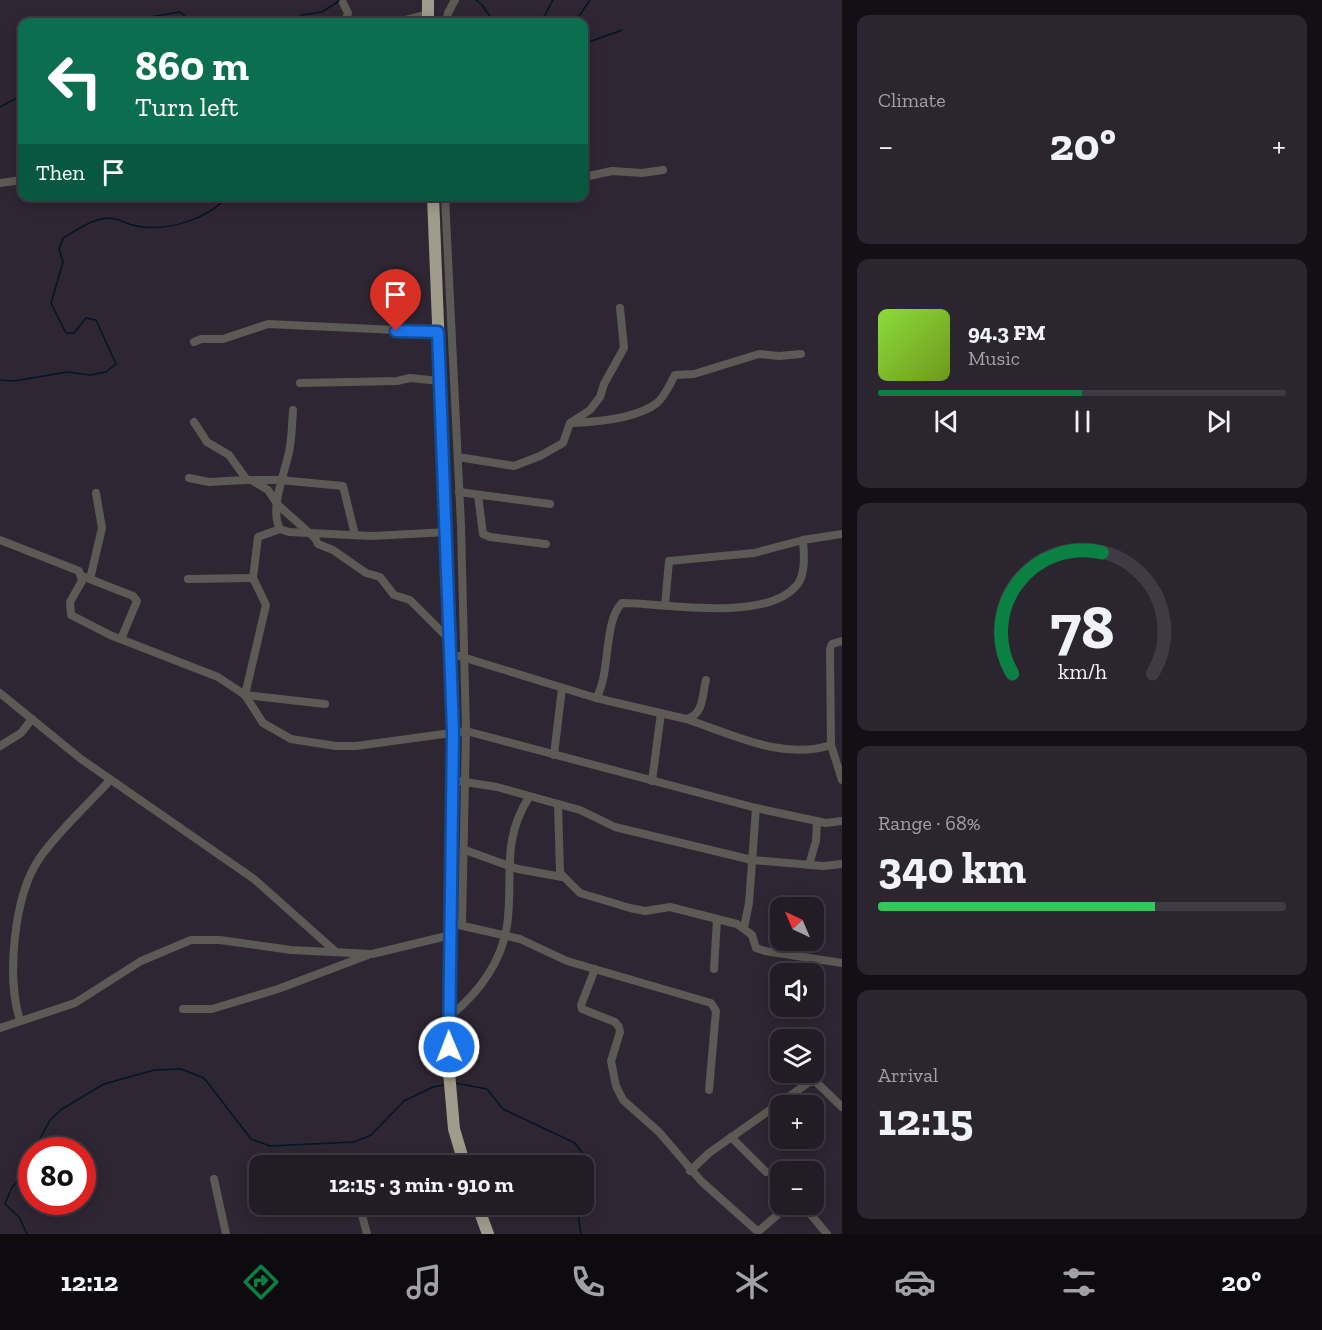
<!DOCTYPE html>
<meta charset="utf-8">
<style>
:root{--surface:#221c26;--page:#2a252e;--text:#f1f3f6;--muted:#a2a1a7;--line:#3f3a43;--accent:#0b8043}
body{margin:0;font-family:"Zilla Slab",serif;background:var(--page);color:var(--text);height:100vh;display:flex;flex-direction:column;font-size:22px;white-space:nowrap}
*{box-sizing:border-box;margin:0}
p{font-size:20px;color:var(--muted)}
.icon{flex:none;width:33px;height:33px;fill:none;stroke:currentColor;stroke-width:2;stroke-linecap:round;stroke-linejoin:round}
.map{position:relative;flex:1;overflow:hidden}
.side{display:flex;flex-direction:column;gap:15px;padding:15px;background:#130f15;width:480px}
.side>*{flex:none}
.hud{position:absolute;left:18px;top:18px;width:570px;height:183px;border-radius:12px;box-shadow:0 3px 15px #0003,0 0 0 2px var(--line);background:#0b6e4f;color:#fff;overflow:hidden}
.needle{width:39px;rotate:316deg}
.buttons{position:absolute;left:770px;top:897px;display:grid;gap:12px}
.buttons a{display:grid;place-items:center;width:54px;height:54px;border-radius:12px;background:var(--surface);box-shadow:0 3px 15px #0003,0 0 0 2px var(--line);font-size:30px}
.speed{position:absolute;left:18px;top:1137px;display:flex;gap:12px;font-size:30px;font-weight:700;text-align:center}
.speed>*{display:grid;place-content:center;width:78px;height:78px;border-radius:50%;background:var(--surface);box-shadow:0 3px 15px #0003,0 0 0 2px var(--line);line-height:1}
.speed .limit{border:9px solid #d22;background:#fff;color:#111}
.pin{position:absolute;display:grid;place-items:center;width:51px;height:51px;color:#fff;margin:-62px -26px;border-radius:50% 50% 50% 0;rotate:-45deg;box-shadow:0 0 6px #0007}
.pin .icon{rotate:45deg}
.me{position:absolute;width:66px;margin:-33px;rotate:359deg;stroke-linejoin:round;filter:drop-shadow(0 0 4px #0008)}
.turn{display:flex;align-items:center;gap:21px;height:126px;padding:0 18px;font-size:27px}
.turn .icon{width:78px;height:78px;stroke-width:2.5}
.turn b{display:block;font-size:42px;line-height:51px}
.then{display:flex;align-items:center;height:57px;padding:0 18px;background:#0003;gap:12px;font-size:22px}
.big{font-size:45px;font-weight:700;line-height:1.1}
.side .card{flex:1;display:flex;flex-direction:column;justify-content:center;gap:9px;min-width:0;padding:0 21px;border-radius:12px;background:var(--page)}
.side .dial{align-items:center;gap:0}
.dial svg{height:156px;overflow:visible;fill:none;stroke:var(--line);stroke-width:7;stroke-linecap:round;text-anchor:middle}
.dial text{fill:var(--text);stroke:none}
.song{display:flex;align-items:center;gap:18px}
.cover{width:72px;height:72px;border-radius:9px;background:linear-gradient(135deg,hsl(90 70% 55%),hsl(80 70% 35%))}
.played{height:6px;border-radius:3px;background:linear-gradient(90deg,var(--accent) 50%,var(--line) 50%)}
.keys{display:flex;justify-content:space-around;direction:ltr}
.heat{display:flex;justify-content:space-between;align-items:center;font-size:33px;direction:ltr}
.charge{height:9px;border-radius:4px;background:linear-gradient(90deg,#34c759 68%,var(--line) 0)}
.trip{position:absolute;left:249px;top:1155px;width:345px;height:60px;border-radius:12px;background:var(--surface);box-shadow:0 3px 15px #0003,0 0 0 2px var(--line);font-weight:700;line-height:60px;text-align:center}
.tabs{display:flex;height:96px;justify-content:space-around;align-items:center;background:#0e0b0f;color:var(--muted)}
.tabs .icon{width:42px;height:42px}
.tabs .active{color:var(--accent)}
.tabs b{font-size:27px;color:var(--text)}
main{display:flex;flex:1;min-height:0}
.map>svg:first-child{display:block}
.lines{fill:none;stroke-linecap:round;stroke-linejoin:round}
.stream{stroke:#001726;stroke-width:1.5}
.minor{stroke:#5c5a54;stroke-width:8}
.highway{stroke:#a09c8c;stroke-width:12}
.route-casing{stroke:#114b97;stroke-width:15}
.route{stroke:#1a73e8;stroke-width:10}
</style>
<main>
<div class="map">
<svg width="842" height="1234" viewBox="0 0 842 1234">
<rect width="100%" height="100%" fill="#2e2632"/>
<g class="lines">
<g class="stream">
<path d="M476 0 482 5 494 22"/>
<path d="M134 22 138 19 180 12 192 22"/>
<path d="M292 22 302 15 322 12 339 1"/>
<path d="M541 22 553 0"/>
<path d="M575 22 590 0"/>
<path d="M584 34 589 42 622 30"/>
<path d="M0 107 22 95"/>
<path d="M0 380 14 381 67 372 90 375 106 372 116 364 96 320 86 318 74 333H66L51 303 63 262 59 249 63 238C75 231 87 222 101 219 120 216 122 224 137 226 167 232 208 219 228 196"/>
<path d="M455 1083 487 1089 503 1109 575 1143 587 1160V1181L584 1198"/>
<path d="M34 1150 50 1120 62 1109 104 1084 154 1070 181 1069 204 1078 251 1139 270 1146 354 1142 371 1135 404 1101 433 1087 444 1085"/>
<path d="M579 1204 577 1208 581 1234"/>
<path d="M27 1234 19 1217 5 1204 12 1187 28 1172 32 1156"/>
</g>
<g class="minor">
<path d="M343 3 348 13 345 22"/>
<path d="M397 22 428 14"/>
<path d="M446 22 448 13 455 0"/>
<path d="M584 177 612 171 642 173 663 170"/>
<path d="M0 183 22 180"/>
<path d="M445 196 461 525 466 731 462 925"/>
<path d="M194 342 201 339H223L268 324 438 332"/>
<path d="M300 383 397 381 410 378 440 381"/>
<path d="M293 410C292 424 292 438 289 452 285 472 269 510 280 529L289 532 372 536 447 532"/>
<path d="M194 422 207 442 229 455 247 480H280L343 486 355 535"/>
<path d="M572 423C597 422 636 419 657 403 665 396 670 384 675 375L694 374 759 354 779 356 801 354"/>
<path d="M458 457 514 466 540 456 563 443 570 423 590 410 600 397 604 384 624 348 620 308"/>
<path d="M189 478 209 482 246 480"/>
<path d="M253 481 268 490 278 505 315 538 318 544 333 550 366 573 380 577 394 595 410 600 450 640"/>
<path d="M459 492 550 504"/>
<path d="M478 495 483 534 490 537 546 544"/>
<path d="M280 529 258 537 253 578 266 605 245 695 325 704"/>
<path d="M0 540 79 571 82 581 70 602 71 615 110 635 218 677 245 695 263 723 291 739 336 746H356L466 731 756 808 826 823 842 821"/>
<path d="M82 576 133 596 137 601 121 639"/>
<path d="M90 579 102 528 96 493"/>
<path d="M188 579 253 578"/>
<path d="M665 605 669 561 754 553 803 540"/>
<path d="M842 641 832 644 830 649 831 745 842 780"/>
<path d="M459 656 596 698 686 719C704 715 702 695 706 680"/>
<path d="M0 693 81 759 254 879 336 952"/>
<path d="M596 698C611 675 603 621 622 603 665 603 766 623 797 585 806 574 804 554 803 540L842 534"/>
<path d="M686 719C732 734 783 761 831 745"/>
<path d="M0 746 21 733 32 719"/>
<path d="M554 755 562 688"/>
<path d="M459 781 497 787 580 810 615 827 752 860 823 866 842 864"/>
<path d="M652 781 661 713"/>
<path d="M558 804 560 873 580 893 630 908 645 911 670 907 737 924 752 935 756 948 765 951 842 963"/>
<path d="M465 850 518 869 562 877"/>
<path d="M809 865 816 841 817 821"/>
<path d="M459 925 520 939 567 961 711 1003 716 1011 709 1090"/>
<path d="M744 928 749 903 756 808"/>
<path d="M595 969 581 1005 582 1009 615 1022 619 1027 620 1032 611 1061 616 1086 623 1100 659 1132 701 1181 756 1230H760L790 1204"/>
<path d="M714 969 717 920"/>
<path d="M183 1009H212L278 989 368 955"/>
<path d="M449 1017C477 994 501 964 507 926 514 878 500 843 529 797"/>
<path d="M20 1020C6 978 14 896 39 859 59 830 87 806 110 780"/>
<path d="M0 1028 75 1003 141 961 191 940H220L291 950 372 954 451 935"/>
<path d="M731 1137 766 1172"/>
<path d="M690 1171 709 1153 808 1083 815 1081 842 1107"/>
<path d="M214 1179 226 1234"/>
<path d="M359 1204 367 1234"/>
<path d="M802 1204 827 1234"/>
</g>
<g class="highway">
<path d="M428 0V22"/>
<path d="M433 196 454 731 449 1072 454 1129 465 1166"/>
<path d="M477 1204 488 1234"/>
</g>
</g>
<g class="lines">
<defs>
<path id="route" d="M396 331 438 332 453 731 449 1047"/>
</defs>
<use href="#route" class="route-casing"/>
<use href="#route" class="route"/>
</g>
</svg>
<div class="buttons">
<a><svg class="needle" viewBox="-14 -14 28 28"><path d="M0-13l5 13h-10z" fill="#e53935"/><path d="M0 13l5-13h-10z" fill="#a2a1a7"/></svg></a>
<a><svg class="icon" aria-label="sound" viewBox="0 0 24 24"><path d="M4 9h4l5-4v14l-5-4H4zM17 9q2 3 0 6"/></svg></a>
<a><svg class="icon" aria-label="layers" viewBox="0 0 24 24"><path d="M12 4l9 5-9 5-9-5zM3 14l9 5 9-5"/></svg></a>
<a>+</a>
<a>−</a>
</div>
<div class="speed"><div class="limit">80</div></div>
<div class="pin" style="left:396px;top:331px;background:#d93025"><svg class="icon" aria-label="arrive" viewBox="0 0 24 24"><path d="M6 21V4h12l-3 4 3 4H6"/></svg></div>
<svg class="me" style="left:449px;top:1047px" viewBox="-20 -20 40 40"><circle r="17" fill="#1a73e8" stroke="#fff" stroke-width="3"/><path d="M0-11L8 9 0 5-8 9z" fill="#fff"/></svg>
<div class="trip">12:15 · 3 min · 910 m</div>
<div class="hud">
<div class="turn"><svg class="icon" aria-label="left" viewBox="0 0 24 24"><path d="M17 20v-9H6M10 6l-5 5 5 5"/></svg><div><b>860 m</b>Turn left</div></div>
<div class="then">Then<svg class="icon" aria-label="arrive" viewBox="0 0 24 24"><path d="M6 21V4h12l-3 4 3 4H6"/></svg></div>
</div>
</div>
<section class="side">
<div class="card"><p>Climate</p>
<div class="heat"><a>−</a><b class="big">20°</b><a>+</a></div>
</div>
<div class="card">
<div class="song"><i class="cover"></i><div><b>94.3 FM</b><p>Music</p></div></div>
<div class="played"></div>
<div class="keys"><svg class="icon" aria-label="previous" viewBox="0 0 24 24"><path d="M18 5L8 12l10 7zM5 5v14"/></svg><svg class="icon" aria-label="pause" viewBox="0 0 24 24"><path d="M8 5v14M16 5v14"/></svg><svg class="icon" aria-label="next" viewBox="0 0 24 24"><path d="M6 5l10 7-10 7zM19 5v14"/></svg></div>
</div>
<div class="card dial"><svg viewBox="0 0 100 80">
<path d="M14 69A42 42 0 1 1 86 69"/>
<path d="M14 69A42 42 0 0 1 60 7" stroke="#0b8043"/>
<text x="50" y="56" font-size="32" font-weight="700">78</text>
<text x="50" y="72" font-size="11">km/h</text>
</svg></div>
<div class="card"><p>Range · 68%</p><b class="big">340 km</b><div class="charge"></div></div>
<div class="card"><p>Arrival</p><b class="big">12:15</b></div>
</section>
</main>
<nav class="tabs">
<b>12:12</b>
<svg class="icon active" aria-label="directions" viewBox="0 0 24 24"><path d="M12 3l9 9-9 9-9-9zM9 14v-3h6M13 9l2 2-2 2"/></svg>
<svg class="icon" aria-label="music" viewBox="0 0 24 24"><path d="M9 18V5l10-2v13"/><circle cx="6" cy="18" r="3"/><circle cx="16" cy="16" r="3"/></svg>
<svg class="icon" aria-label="phone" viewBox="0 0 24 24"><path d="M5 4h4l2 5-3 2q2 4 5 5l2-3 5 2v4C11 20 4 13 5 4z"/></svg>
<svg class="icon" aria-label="climate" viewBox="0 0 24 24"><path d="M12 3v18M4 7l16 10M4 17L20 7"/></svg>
<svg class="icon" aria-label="car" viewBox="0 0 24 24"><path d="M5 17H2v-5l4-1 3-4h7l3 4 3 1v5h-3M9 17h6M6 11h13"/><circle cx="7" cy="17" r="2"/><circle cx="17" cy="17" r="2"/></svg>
<svg class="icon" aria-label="filters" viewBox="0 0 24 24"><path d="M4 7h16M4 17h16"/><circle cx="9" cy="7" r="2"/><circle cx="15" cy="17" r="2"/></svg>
<b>20°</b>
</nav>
